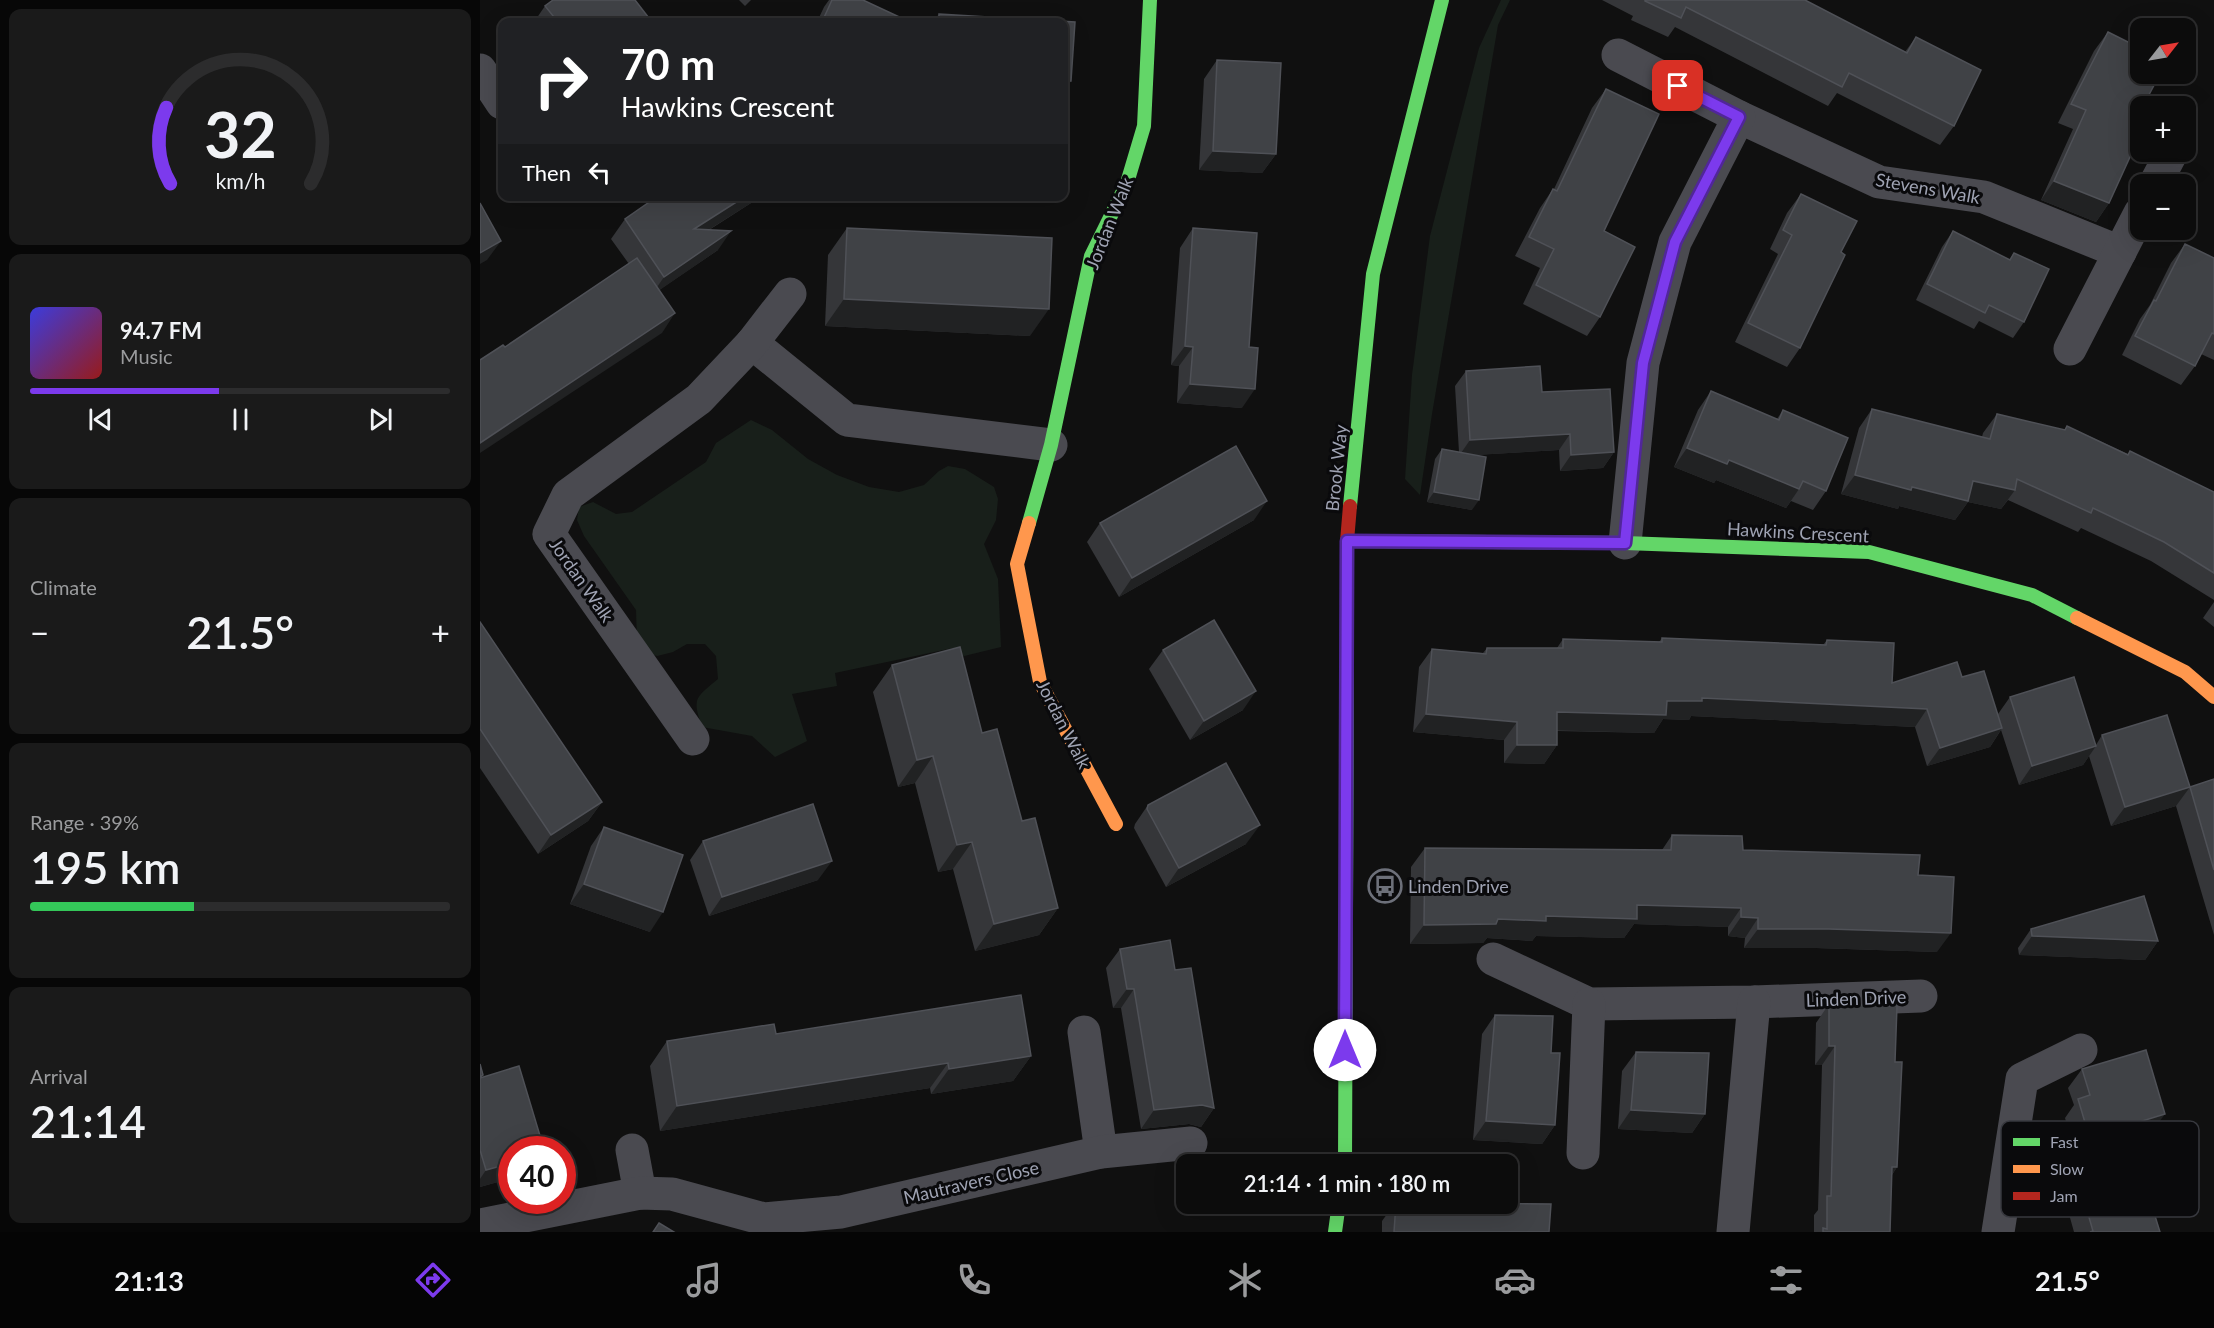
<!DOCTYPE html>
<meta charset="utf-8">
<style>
:root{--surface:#0c0c0c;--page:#1a1a1a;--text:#f1f3f6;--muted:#9a9b9d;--line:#2c2c2d;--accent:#7c3aed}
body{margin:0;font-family:Lato,sans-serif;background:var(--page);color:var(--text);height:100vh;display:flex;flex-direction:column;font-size:22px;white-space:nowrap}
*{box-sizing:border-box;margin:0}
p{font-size:20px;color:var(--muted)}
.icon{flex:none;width:33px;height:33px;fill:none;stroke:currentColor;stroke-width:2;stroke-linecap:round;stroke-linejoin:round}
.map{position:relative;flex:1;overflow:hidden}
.side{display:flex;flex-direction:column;gap:9px;padding:9px;background:#070707;width:480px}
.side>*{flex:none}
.guide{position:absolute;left:18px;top:18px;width:570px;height:183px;border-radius:12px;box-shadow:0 6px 24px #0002,0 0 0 2px var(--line);background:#202124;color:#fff;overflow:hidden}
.needle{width:39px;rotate:59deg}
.tools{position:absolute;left:1650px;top:18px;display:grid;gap:12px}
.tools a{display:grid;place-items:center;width:66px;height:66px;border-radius:12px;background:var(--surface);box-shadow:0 6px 24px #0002,0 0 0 2px var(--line);font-size:30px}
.speed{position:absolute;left:18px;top:1136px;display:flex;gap:12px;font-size:30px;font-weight:700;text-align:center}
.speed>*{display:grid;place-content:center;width:78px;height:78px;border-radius:50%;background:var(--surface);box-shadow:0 6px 24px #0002,0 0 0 2px var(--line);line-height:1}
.speed .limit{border:9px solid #d22;background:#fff;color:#111}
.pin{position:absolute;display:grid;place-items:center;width:51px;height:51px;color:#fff;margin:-26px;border-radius:12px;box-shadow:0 3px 9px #0006}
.me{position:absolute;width:66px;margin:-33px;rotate:0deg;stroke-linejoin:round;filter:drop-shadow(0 0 4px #0008)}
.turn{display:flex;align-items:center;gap:21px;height:126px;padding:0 24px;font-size:27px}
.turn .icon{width:78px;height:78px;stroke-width:2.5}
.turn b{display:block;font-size:42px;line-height:51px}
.then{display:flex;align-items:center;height:57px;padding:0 24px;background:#0003;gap:12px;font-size:22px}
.big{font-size:45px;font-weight:600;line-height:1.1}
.side .card{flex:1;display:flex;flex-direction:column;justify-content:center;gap:9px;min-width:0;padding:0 21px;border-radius:12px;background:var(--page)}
.side .dial{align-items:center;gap:0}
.dial svg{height:156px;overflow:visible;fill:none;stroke:var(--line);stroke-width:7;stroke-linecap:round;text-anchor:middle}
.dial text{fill:var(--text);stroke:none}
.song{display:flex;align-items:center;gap:18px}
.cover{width:72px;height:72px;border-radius:9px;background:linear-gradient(135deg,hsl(240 70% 55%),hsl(0 70% 35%))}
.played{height:6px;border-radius:3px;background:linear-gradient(90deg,var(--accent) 45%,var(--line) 45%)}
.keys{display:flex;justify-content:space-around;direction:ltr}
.heat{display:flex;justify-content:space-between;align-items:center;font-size:33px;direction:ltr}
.charge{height:9px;border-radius:4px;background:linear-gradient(90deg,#34c759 39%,var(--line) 0)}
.trip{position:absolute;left:696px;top:1154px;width:342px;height:60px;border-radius:12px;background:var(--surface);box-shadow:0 6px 24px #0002,0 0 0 2px var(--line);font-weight:600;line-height:60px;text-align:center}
.tabs{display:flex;height:96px;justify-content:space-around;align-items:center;background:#050505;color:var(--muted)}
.tabs .icon{width:42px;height:42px}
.tabs .current{color:var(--accent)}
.tabs b{font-size:27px;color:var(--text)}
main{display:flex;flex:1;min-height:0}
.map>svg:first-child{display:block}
.green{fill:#181f1a}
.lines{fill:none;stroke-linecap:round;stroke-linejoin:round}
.street{stroke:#4a4a50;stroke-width:33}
.fast{stroke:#63d668;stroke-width:14}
.slow{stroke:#ff974d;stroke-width:14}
.jam{stroke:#b3261e;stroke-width:14}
.wall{fill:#353639}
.shaded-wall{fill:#212223}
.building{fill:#404246;stroke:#4f5157;stroke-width:1.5}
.route-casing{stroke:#51269a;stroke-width:15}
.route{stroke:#7c3aed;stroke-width:10}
.labels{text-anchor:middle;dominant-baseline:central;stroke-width:6;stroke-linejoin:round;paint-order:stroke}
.street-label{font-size:18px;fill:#9fa3b3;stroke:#0a0a0c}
.poi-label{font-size:18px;fill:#9fa3b3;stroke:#0a0a0c;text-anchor:start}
.key{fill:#0a0a0c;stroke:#37383e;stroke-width:1.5}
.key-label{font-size:16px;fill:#9fa3b3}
</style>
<main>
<section class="side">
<div class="card dial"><svg viewBox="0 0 100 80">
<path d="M14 69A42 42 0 1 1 86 69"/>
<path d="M14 69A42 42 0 0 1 12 30" stroke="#7c3aed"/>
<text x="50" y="56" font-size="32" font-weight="700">32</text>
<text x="50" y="72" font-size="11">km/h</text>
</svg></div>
<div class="card">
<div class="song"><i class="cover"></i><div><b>94.7 FM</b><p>Music</p></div></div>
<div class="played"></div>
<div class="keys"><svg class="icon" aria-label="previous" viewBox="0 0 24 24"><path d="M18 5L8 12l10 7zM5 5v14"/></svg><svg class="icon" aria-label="pause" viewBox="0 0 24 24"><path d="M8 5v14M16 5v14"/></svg><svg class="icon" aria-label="next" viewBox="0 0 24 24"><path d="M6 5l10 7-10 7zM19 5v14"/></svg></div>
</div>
<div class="card"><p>Climate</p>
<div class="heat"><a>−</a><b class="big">21.5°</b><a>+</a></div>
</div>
<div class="card"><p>Range · 39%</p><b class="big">195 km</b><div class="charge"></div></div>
<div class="card"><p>Arrival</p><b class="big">21:14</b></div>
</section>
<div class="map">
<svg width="1734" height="1232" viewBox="0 0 1734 1232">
<rect width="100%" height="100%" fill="#101010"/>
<g class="green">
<path d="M1021 0H1030L1018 25 952 414 940 495 925 479 932 375 950 236 999 48Z"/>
<path d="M271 420 292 430 328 459 357 475 389 487 419 492 444 485 459 471 468 466 485 469 514 487 518 499 516 520 504 544 518 579 521 647 476 658 473 648 355 673 357 686 312 694 327 741 295 757 272 736 222 727C212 698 215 698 238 679L236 656 225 644H207L193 652 177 656 165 652 157 640 156 610 104 536 97 520 99 507 113 502 136 514 152 512 226 462 236 443Z"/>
</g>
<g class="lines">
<g class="street">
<path d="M1138 55 1259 117 1399 182 1504 197 1640 252"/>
<path d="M0 70 22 103"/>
<path d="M1675 184 1692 152"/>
<path d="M272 343 367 420 571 445"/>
<path d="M1590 349 1660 213"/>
<path d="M1145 543 1163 363 1195 242 1259 117"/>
<path d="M213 739 69 534 88 495 219 399 272 343 310 294"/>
<path d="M1013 959 1109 1004 1274 1002 1441 996"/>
<path d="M604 1032 621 1152"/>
<path d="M152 1150 160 1193"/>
<path d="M1103 1153 1109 1004"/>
<path d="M0 1225 160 1193 192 1194 284 1219 361 1212 621 1152 711 1143"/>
<path d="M1253 1232 1274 1002"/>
<path d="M1518 1232 1542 1079 1601 1050"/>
</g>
<g class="fast">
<path d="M870 506 893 274 962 0"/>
<path d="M549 523 571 445 611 256 647 183 664 126 670 0"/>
<path d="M867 541 1145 543 1389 552 1552 595 1597 618"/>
<path d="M865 1164 867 657"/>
<path d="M855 1232 859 1203"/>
</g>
<g class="slow">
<path d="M549 523 537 564 560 682 636 824"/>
<path d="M1597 618 1705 672 1734 697"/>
</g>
<path class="jam" d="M867 657V541L870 506"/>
</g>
<g class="wall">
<path d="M259 0H271L265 6Z"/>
<path d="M349 0H383L430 22H337L344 7Z"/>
<path d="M1122 0H1325L1425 52 1436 37 1474 126 1460 145 1357 93 1348 106 1195 27 1188 37 1151 20 1153 16Z"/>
<path d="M65 6 172 22H54Z"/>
<path d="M459 14 595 22 591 81 584 92V22H453Z"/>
<path d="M1628 32 1650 133 1629 203 1616 222 1561 200 1593 129 1578 123 1614 51Z"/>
<path d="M737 60 796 154 782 173 719 170 724 79Z"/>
<path d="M1126 89 1124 231 1120 317 1107 336 1043 304 1060 268 1035 256 1060 208 1073 189H1074L1112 108Z"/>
<path d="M1321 194 1361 252 1320 348 1307 367 1255 342 1298 254 1290 249 1307 213Z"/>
<path d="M282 196 229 230 238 250 179 290 182 333 25 347 149 264 131 239 145 219Z"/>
<path d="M367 228 550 336 345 326 348 255Z"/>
<path d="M713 228 762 408 697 403 699 366 691 365 700 248Z"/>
<path d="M1473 231 1529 260 1534 253 1544 322 1533 338 1499 321 1494 329 1436 300 1462 247Z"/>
<path d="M1705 244 1734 258V360L1721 354 1715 366 1701 385 1642 355 1660 319 1670 305 1691 263Z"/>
<path d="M986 371 1062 392 1134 452 1123 468 1080 471 1079 450 994 455 992 510 947 502 955 459 962 449 979 452 975 386Z"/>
<path d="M1231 391 1297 419 1303 410 1346 491 1333 510 1311 501 1306 508 1236 480 1234 483 1194 467 1218 410Z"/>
<path d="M1392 409 1502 437 1503 433 1517 414 1584 430 1587 426 1648 454 1650 451 1734 492V600L1671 561 1601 528 1598 532 1528 500 1521 509 1488 502 1475 520 1419 506 1418 509 1361 494 1379 428Z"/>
<path d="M774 520 639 597 607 542 620 523Z"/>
<path d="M1734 602V627L1723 618Z"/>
<path d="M0 622 122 802 108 821 58 854 0 768Z"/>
<path d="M1182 638 1343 645 1347 640 1412 683 1482 677 1518 714 1530 697 1616 745 1622 735 1710 787 1734 779V935L1696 806 1631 826 1609 756 1603 765 1539 785 1521 730 1510 747 1447 766 1435 727 1211 716 1209 720 1183 719 1174 733 1077 731V745L1064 764 1024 763V740L933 732 939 667 952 649 1003 653 1007 648H1077L1083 639 1179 642Z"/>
<path d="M683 650 763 710 710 740 669 669Z"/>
<path d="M412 665 502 733 542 821 578 908 559 935 495 951 473 869 458 872 435 783 418 787 393 692Z"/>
<path d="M668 805 766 844 686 887 654 828 655 824Z"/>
<path d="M124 827 170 932 90 904 111 846Z"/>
<path d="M1192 835 1263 850 1438 875 1457 952 1336 948H1264L1265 938 1248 936V927L1154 924 1144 938 1056 936 1052 941 1007 938 1003 943 930 944 931 867 945 848 1182 850Z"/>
<path d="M223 841 338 880 229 916 210 860Z"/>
<path d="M1551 929 1678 941 1665 960 1539 955 1538 948Z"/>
<path d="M640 949 695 970 734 1108 721 1127 709 1124 661 1129 641 1008H633L626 968Z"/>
<path d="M1349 1004 1415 1062 1417 1167 1412 1175 1410 1232H1334V1215L1338 1210 1342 1065H1335L1336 1023Z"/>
<path d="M1015 1015 1071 1053 1075 1125 1062 1144 993 1140 1002 1034Z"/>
<path d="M296 1034 551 1056 533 1081 451 1094 450 1088 180 1131 170 1066 187 1041Z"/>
<path d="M1156 1052 1225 1114 1212 1133 1138 1129 1142 1071Z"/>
<path d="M0 1064 2 1077 32 1149V1178L0 1187Z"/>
<path d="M1602 1069 1671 1133 1663 1136 1672 1208 1680 1232H1594L1577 1171 1590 1152 1595 1151 1585 1118 1594 1105 1588 1088Z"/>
<path d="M915 1203 1069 1232H902V1221Z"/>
</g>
<g class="shaded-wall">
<path d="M584 81H591L584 92Z"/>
<path d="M733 151 796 154 782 173 719 170Z"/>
<path d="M1574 181 1629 203 1616 222 1561 200Z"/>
<path d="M266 196H282L200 248 214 229Z"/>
<path d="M251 231 238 250 171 296 184 277Z"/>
<path d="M21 241 7 260 0 264V253Z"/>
<path d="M364 299 569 309 550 336 345 326Z"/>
<path d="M195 313 182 333 0 453V443Z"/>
<path d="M705 346 713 347 699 366 691 365Z"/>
<path d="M710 384 775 389 762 408 697 403Z"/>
<path d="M1090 434 1079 450 979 456 990 440Z"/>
<path d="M1207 448 1249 460 1319 489 1306 508 1236 480 1234 483 1194 467Z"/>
<path d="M1134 452 1123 468 1080 471 1091 455Z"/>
<path d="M1375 475 1432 487 1493 481 1535 490 1521 509 1488 502 1475 520 1419 506 1418 509 1361 494Z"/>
<path d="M954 492 999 500 992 510 947 502Z"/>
<path d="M787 501 774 520 639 597 652 578Z"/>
<path d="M776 691 763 710 710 740 724 721Z"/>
<path d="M1222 698 1447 709 1435 727 1211 716 1209 720 1183 719 1174 733 1064 730 1077 712Z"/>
<path d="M946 714 1037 722 1024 740 933 732Z"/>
<path d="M1522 728 1510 747 1447 766 1460 748Z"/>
<path d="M1037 745H1077L1064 764 1024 763Z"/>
<path d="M1616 746 1603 765 1539 785 1552 766Z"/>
<path d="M453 756 435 783 418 787 437 760Z"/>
<path d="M1710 787 1696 806 1631 826 1645 807Z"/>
<path d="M122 802 108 821 58 854 71 835Z"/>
<path d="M780 825 766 844 686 887 699 868Z"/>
<path d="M492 842 473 869 458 872 477 845Z"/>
<path d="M352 861 338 880 229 916 242 897Z"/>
<path d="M104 884 183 912 170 932 90 904Z"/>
<path d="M1157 905 1261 908 1248 927 1154 924 1144 938 1056 936 1052 941 1007 938 1003 943 930 944 944 925 1018 919 1066 916Z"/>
<path d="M578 908 559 935 495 951 514 924Z"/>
<path d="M1261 917 1278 918 1265 938 1248 936Z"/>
<path d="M1278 929H1349L1471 933 1457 952 1336 948H1264Z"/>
<path d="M1552 936 1678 941 1665 960 1539 955Z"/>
<path d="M647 989H654L641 1008H633Z"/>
<path d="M1349 1046H1355L1342 1065H1335Z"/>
<path d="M551 1056 533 1081 451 1094 469 1069Z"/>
<path d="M468 1063 450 1088 180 1131 197 1106Z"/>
<path d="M722 1105 734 1108 721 1127 709 1124 661 1129 674 1110Z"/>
<path d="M1151 1110 1225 1114 1212 1133 1138 1129Z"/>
<path d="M1685 1114 1671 1133 1645 1141 1659 1122Z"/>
<path d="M1006 1121 1075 1125 1062 1144 993 1140Z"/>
<path d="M32 1163V1178L0 1187V1179L6 1170Z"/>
<path d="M1412 1167H1417L1404 1186Z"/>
<path d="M1680 1197 1667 1216 1670 1200Z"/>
</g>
<g class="building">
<path d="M73 0H155L172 22H78L65 6Z"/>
<path d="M352 0H383L430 22H342Z"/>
<path d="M1165 0H1325L1427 53 1436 37 1501 70 1474 126 1369 73 1362 87 1206 7 1201 18 1165 1Z"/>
<path d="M459 14 595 22 591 81H584V22H459Z"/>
<path d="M1628 32 1660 48V74H1680L1663 106H1660V112L1650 133 1660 135 1629 203 1574 181 1606 110 1591 104Z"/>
<path d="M737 60 801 63 796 154 733 151Z"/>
<path d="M1126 89 1179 114 1124 231 1155 247 1120 317 1056 285 1074 249 1049 237 1073 189 1077 191Z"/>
<path d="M1321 194 1377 221 1361 252 1365 255 1320 348 1268 323 1312 235 1303 230Z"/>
<path d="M178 196H266L214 229 251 231 184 277 145 219Z"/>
<path d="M0 203 21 241 0 253Z"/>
<path d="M367 228 572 238 569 309 364 299Z"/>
<path d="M713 228 777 233 769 347 778 348 775 389 710 384 713 347 705 346Z"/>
<path d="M1473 231 1530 260 1534 253 1569 269 1544 322 1509 305 1505 313 1447 284Z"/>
<path d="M1705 244 1734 258V334L1732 333 1715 366 1655 336 1674 300 1676 301Z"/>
<path d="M157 258 195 313 0 443V360L23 345 25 347Z"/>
<path d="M1060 366 1062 392 1130 389 1134 452 1091 455 1090 434 990 440 986 371Z"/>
<path d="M1231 391 1299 420 1303 410 1368 438 1346 491 1323 481 1319 489 1249 460 1247 464 1207 448Z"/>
<path d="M1392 409 1510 439 1517 414 1585 430 1587 426 1648 455 1650 451 1734 492V573L1684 542 1613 508 1611 513 1537 479 1535 490 1493 481 1488 501 1432 487 1431 490 1375 475Z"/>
<path d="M756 446 787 501 652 578 620 523Z"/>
<path d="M962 449 1006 457 999 500 954 492Z"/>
<path d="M734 620 776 691 724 721 683 650Z"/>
<path d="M0 622 122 802 71 835 0 729Z"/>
<path d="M1182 638 1346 645 1347 640 1414 643 1412 683 1477 662 1482 677 1504 671 1522 728 1460 748 1447 709 1222 698V701H1187L1186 715 1077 712V745H1037V722L946 714 952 649 1006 654 1007 648H1083V639L1182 642Z"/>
<path d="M480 647 502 733 517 729 542 821 555 818 578 908 514 924 492 842 477 845 453 756 437 760 412 665Z"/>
<path d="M1594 677 1616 746 1552 766 1530 697Z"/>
<path d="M1687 715 1710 787 1645 807 1622 735Z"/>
<path d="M746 763 780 825 699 868 667 809 668 805Z"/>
<path d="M1734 779V870L1710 787Z"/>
<path d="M333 804 352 861 242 897 223 841Z"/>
<path d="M124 827 203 855 183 912 104 884Z"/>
<path d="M1192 835 1262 836 1263 850 1440 855 1438 875 1474 877 1471 933 1349 929H1278V918L1261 917V908L1157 905V919L1066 916V921L1018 919 1016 924 944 925 945 848 1191 850Z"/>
<path d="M1664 896 1678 941 1552 936 1551 929Z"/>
<path d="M690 940 695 970 711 968 734 1108 722 1105 674 1110 654 989H647L640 949Z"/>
<path d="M541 995 551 1056 469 1069 468 1063 197 1106 187 1041 294 1024 296 1034Z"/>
<path d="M1349 1004 1417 1006 1415 1062H1422L1417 1167H1412L1410 1232H1343V1228L1347 1229V1196H1351L1355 1046H1349Z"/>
<path d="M1015 1015 1073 1016 1071 1053H1080L1075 1125 1006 1121Z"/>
<path d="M1666 1050 1685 1114 1659 1122 1680 1197 1670 1200 1680 1232H1610L1613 1231 1590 1152 1612 1146 1598 1099 1610 1095 1602 1069Z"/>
<path d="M1156 1052 1229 1053 1225 1114 1151 1110Z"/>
<path d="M0 1064 3 1075 0 1077Z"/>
<path d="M39 1066 64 1149H32V1163L6 1170 0 1150V1078Z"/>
<path d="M916 1203 1071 1204 1069 1232H914Z"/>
<path d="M179 1223 194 1232H173Z"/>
</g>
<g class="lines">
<defs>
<path id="route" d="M865 1050 867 541 1145 543 1163 363 1195 242 1259 117 1198 86"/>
</defs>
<use href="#route" class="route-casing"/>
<use href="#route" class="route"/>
</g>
<defs>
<symbol id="bus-ring" viewBox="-11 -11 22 22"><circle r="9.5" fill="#0a0a0c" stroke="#6d707a" stroke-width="1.5"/><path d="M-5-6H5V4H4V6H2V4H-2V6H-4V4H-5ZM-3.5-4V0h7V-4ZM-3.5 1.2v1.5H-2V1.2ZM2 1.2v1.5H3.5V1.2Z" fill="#6d707a"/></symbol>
</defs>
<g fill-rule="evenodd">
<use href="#bus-ring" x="886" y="867" width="38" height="38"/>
</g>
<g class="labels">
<g class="street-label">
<text transform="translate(1448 188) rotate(10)">Stevens Walk</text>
<text transform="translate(629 223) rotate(-68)">Jordan Walk</text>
<text transform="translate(856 468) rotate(-84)">Brook Way</text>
<text transform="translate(1318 532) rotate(3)">Hawkins Crescent</text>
<text transform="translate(102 580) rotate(55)">Jordan Walk</text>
<text transform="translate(584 724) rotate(63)">Jordan Walk</text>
<text transform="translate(1376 998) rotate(-2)">Linden Drive</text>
<text transform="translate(491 1182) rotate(-13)">Mautravers Close</text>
</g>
<g class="poi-label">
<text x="928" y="886">Linden Drive</text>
</g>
</g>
<rect x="1521" y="1121" width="198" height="96" rx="9" class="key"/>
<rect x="1533" y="1138" width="27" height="8" fill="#63d668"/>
<rect x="1533" y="1165" width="27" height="8" fill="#ff974d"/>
<rect x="1533" y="1192" width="27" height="8" fill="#b3261e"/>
<g class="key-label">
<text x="1570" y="1148">Fast</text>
<text x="1570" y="1175">Slow</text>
<text x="1570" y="1202">Jam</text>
</g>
</svg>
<div class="tools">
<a><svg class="needle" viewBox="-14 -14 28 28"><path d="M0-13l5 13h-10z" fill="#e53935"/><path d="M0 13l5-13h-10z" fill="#9a9b9d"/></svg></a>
<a>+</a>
<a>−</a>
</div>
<div class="speed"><div class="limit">40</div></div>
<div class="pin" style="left:1198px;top:86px;background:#d93025"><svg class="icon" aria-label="arrive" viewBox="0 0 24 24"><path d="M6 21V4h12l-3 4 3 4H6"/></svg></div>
<svg class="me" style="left:865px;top:1050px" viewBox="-20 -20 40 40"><circle r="19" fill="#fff"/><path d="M0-13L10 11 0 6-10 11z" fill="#7c3aed"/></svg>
<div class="trip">21:14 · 1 min · 180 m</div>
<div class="guide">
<div class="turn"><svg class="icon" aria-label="right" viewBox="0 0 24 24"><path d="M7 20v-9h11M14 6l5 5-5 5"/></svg><div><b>70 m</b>Hawkins Crescent</div></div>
<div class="then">Then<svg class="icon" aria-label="left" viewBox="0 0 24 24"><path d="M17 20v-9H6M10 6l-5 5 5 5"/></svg></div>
</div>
</div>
</main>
<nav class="tabs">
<b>21:13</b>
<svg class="icon current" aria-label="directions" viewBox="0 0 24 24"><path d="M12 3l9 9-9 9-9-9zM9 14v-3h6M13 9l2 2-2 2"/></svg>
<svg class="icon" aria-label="music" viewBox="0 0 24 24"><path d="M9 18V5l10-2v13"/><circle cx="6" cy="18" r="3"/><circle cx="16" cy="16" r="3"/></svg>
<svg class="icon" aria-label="phone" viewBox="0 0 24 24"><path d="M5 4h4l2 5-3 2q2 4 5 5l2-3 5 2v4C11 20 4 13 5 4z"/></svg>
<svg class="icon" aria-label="climate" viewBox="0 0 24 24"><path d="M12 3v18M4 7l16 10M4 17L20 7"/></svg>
<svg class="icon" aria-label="car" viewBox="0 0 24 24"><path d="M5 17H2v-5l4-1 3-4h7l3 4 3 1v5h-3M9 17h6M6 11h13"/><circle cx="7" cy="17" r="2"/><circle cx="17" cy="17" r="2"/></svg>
<svg class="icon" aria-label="filters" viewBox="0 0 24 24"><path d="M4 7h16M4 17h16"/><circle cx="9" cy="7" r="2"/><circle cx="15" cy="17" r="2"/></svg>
<b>21.5°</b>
</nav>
